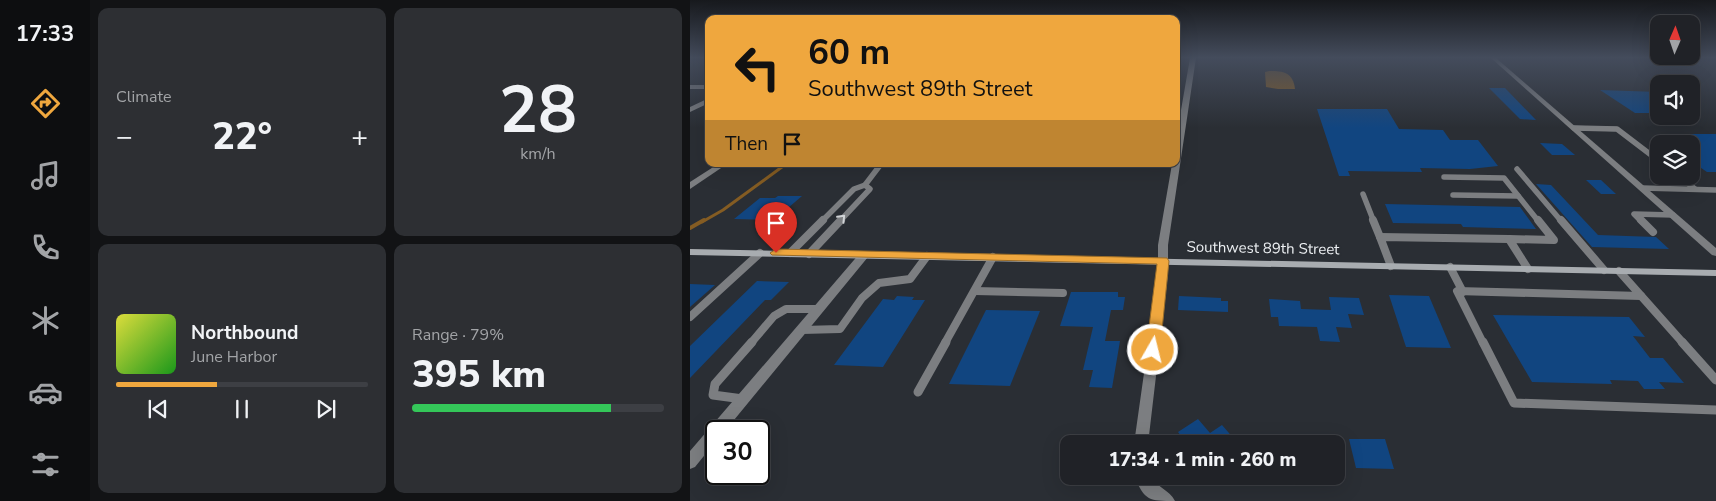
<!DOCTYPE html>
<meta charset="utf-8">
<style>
:root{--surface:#202227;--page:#2d2f33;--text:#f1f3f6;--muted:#a2a4a7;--line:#3d3f44;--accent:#efa73e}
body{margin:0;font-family:"Nunito Sans",sans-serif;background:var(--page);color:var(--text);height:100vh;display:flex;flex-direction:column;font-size:19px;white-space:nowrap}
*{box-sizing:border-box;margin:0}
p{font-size:16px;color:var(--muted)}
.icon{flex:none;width:28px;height:28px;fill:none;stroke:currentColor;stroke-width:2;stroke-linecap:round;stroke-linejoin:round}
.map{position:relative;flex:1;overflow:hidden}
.drawer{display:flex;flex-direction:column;gap:8px;padding:8px;background:#121315;width:600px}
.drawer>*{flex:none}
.top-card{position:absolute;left:15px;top:15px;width:475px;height:152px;border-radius:10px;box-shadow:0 5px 20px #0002,0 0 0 1px var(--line);background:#efa73e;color:#111;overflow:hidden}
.needle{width:32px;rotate:2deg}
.controls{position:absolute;left:960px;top:15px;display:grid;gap:10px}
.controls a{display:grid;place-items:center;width:50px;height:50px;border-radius:10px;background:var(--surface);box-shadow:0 5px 20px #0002,0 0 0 1px var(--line);font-size:25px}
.speed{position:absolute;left:15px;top:420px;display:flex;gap:10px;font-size:25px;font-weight:700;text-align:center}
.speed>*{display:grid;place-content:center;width:65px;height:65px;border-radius:50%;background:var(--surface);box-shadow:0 5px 20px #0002,0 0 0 1px var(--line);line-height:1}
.speed .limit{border:2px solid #111;border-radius:8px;background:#fff;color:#111}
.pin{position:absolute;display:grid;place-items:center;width:42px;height:42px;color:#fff;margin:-51px -21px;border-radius:50% 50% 50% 0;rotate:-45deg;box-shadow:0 0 5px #0007}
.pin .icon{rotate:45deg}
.me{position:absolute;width:55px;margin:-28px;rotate:8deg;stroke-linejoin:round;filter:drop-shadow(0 0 4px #0008)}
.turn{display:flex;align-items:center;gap:18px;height:105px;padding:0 20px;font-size:22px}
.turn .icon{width:65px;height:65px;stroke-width:2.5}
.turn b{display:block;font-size:35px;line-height:42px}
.then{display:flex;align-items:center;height:48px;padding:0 20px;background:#0003;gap:10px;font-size:19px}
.big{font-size:38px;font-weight:800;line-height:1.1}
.drawer .card{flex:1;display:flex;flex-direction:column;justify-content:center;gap:8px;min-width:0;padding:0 18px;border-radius:10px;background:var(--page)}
.drawer .dial{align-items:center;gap:0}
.dial b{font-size:65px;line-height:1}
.song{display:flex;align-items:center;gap:15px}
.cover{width:60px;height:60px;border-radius:8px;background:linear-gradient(135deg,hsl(60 70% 55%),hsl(120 70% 35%))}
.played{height:5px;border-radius:2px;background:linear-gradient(90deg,var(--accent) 40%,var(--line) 40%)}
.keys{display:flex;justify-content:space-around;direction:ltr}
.heat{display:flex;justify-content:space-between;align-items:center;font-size:28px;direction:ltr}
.charge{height:8px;border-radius:4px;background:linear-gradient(90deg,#34c759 79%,var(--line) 0)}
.drawer .tiles{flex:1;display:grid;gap:8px;grid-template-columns:repeat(2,1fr)}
.trip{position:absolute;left:370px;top:435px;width:285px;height:50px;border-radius:10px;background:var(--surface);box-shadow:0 5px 20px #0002,0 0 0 1px var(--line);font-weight:800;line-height:50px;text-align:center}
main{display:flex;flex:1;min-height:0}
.menu{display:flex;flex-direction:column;width:90px;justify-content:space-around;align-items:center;background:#0d0e10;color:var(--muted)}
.menu .icon{width:35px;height:35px}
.menu .on{color:var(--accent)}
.menu b{font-size:22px;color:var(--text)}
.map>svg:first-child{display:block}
.water{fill:#845c23}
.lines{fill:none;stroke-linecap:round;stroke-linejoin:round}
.stream-far1{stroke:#845c23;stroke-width:3}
.stream{stroke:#845c23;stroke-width:4}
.building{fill:#114580}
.lane-far3{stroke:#7c7e81;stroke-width:4.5}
.lane-far2{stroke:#7c7e81;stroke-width:5.5}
.lane-far1{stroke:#7c7e81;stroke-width:8}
.lane{stroke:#7c7e81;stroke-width:9}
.street{fill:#7c7e81;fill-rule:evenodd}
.secondary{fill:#a8acb0;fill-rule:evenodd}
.oneway{stroke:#d0d3d6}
.route{fill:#efa73e;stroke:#9b6d28}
.labels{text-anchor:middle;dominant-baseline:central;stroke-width:4;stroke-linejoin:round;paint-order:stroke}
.street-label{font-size:15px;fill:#eceff2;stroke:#2a2e34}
</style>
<main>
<nav class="menu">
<b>17:33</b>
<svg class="icon on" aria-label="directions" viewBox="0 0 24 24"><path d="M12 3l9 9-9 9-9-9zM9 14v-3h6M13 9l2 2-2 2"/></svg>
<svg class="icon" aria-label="music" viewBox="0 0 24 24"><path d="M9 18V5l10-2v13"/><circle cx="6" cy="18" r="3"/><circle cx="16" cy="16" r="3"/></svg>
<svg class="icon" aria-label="phone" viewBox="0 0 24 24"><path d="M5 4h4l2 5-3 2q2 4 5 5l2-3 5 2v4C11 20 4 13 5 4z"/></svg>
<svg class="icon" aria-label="climate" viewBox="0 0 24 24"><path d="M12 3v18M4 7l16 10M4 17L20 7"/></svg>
<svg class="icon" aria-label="car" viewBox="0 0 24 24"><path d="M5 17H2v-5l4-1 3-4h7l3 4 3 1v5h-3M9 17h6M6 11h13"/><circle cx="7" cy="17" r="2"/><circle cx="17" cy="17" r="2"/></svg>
<svg class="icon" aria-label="filters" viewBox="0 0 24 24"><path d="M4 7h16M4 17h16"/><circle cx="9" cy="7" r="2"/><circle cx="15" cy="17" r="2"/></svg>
</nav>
<section class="drawer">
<div class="tiles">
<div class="card"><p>Climate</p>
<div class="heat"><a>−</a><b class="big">22°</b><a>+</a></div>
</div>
<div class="card dial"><b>28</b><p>km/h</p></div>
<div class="card">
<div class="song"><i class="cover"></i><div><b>Northbound</b><p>June Harbor</p></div></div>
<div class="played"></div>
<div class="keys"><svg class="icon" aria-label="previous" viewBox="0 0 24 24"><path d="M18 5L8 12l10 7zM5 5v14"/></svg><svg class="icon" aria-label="pause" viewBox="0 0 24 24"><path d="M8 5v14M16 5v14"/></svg><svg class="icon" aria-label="next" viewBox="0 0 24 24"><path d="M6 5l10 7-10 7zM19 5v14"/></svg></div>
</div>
<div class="card"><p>Range · 79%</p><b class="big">395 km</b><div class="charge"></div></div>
</div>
</section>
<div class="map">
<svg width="1026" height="501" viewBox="0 0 1026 501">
<rect width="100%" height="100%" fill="#2a2e34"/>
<path class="water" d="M579 71C593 71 603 72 605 89H588L576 87 575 72Z"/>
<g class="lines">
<path class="stream-far1" d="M12 222 33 210 96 164"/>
<path class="stream" d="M0 228 14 220"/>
</g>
<g class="building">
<path d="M799 88H815L846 120 830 119Z"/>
<path d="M910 90 969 92V113H945Z"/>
<path d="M627 109H697L709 129 753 130 760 140H788L808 166 780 169 730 168 732 172 658 171 660 176H649Z"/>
<path d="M993 134H1026V172H1017L1001 161V138Z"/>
<path d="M850 143 872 144 885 155H862Z"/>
<path d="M896 180H911L926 194H911Z"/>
<path d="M846 184 861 185 908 235 966 237 979 249 902 247Z"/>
<path d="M88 196H112L84 220 44 219 70 198H85Z"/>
<path d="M695 204 830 207 846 229 773 227 771 224 703 223Z"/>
<path d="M67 281 99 282 81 300H75L0 378V346Z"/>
<path d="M0 284 25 285 0 307Z"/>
<path d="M381 292H428V297H435L433 310H421L415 341H430L422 388 399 387 403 370H393L403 327 370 326Z"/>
<path d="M699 295 739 296 761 348 716 347Z"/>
<path d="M207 296 224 297 222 300H235L193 367 144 365 193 299 204 300Z"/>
<path d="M489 296 531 298V301H538V312L488 310Z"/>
<path d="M639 297 669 298 674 315 658 314 662 328 646 327 650 342 630 341 627 327 589 326 588 317H581L579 299 610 301 611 309 641 310Z"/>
<path d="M296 310 350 311 320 386 259 384Z"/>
<path d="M803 315 939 317 955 337 943 336 960 358H973L994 383 969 382 975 389H954L948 381 920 380 922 384 842 382Z"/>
<path d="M508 419 520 433 532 425 545 440 539 444H497L488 432Z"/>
<path d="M659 439H695L704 469 666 468Z"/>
</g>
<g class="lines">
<path class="lane-far3" d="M884 128 927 129"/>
<g class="lane-far2">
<path d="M884 128 927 129 969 161"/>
<path d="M827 169 872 222"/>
<path d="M988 176 1005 189"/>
<path d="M754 177 814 178 849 222"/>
<path d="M175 185 191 164"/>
<path d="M952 188 1026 190"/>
<path d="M673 194 684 222"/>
<path d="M763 195 828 196"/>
<path d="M131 222 164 189 175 185 180 189 149 222"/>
<path d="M952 222 944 214 983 215"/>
</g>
<g class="lane-far1">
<path d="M683 220 690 237"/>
<path d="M871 220 914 270"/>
<path d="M951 220 963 232"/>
<path d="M100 253 133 220"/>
<path d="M119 254 151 220"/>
<path d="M701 266 690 237 819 239"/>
<path d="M760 267 773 292"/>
<path d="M838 269 819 239 864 240 848 220"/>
<path d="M929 271 993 343"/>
<path d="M285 291 373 293"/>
<path d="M0 317 70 253"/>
<path d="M112 330 150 329 172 298 189 283 220 279 237 256"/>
<path d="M61 343 84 316 96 309H129"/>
<path d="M255 343 303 257"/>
<path d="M793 343 767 291 951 296"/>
</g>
<g class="lane">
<path d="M793 342 824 403 1026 410"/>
<path d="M992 342 1026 380"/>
<path d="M228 392 256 342"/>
<path d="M53 399 23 395 25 384 62 342"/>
</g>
<g class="street">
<path d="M500 58H506L478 245V274L458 444H444L468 274V245L482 164H486V139Z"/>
<path d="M801 58H806L1026 248V256L1022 255Z"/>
<rect x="0" y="85" width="19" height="4"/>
<path d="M19 98V103L0 112V107Z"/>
<path d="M28 164H37L0 189V182Z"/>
<path d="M174 252 179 255 178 257 35 431H26V441L5 467 0 469V451L170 253Z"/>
<path d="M444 476H460C466 487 480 490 485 501 459 501 455 501 444 476Z"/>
</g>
<path class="secondary" d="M0 249 1026 270V276L0 255Z"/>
</g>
<defs><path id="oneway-chevron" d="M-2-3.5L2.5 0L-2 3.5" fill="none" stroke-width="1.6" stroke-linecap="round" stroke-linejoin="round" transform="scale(1.25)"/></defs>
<use class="oneway" href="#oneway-chevron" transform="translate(152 218) rotate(-46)"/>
<linearGradient id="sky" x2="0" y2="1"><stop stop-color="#17191d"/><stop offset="0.45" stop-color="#444c5c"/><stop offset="1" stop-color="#444c5c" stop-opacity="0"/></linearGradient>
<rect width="1026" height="128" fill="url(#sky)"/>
<path class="route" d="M86 249 477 258 479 261 470 350 468 353 463 355 458 353 456 350 467 264 82 255 80 253Z"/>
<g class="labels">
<g class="street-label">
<text transform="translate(573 248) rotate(1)">Southwest 89th Street</text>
</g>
</g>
</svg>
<div class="controls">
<a><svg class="needle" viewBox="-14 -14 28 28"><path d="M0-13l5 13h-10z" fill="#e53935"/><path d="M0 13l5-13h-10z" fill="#a2a4a7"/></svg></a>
<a><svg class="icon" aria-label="sound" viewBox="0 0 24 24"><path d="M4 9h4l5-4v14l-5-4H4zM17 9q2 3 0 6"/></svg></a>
<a><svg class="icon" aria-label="layers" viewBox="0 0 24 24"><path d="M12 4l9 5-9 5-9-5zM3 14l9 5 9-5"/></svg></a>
</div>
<div class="speed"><div class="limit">30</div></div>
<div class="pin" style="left:86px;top:253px;background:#d93025"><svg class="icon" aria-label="arrive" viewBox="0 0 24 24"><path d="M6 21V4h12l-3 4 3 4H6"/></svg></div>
<svg class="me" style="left:463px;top:350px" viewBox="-20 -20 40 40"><circle r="17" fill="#efa73e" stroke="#fff" stroke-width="3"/><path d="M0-11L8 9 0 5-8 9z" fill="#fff"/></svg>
<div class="trip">17:34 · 1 min · 260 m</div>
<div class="top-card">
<div class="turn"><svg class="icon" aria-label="left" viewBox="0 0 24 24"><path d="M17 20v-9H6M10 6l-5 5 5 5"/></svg><div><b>60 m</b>Southwest 89th Street</div></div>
<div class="then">Then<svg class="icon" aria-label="arrive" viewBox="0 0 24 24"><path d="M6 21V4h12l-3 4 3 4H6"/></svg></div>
</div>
</div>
</main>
